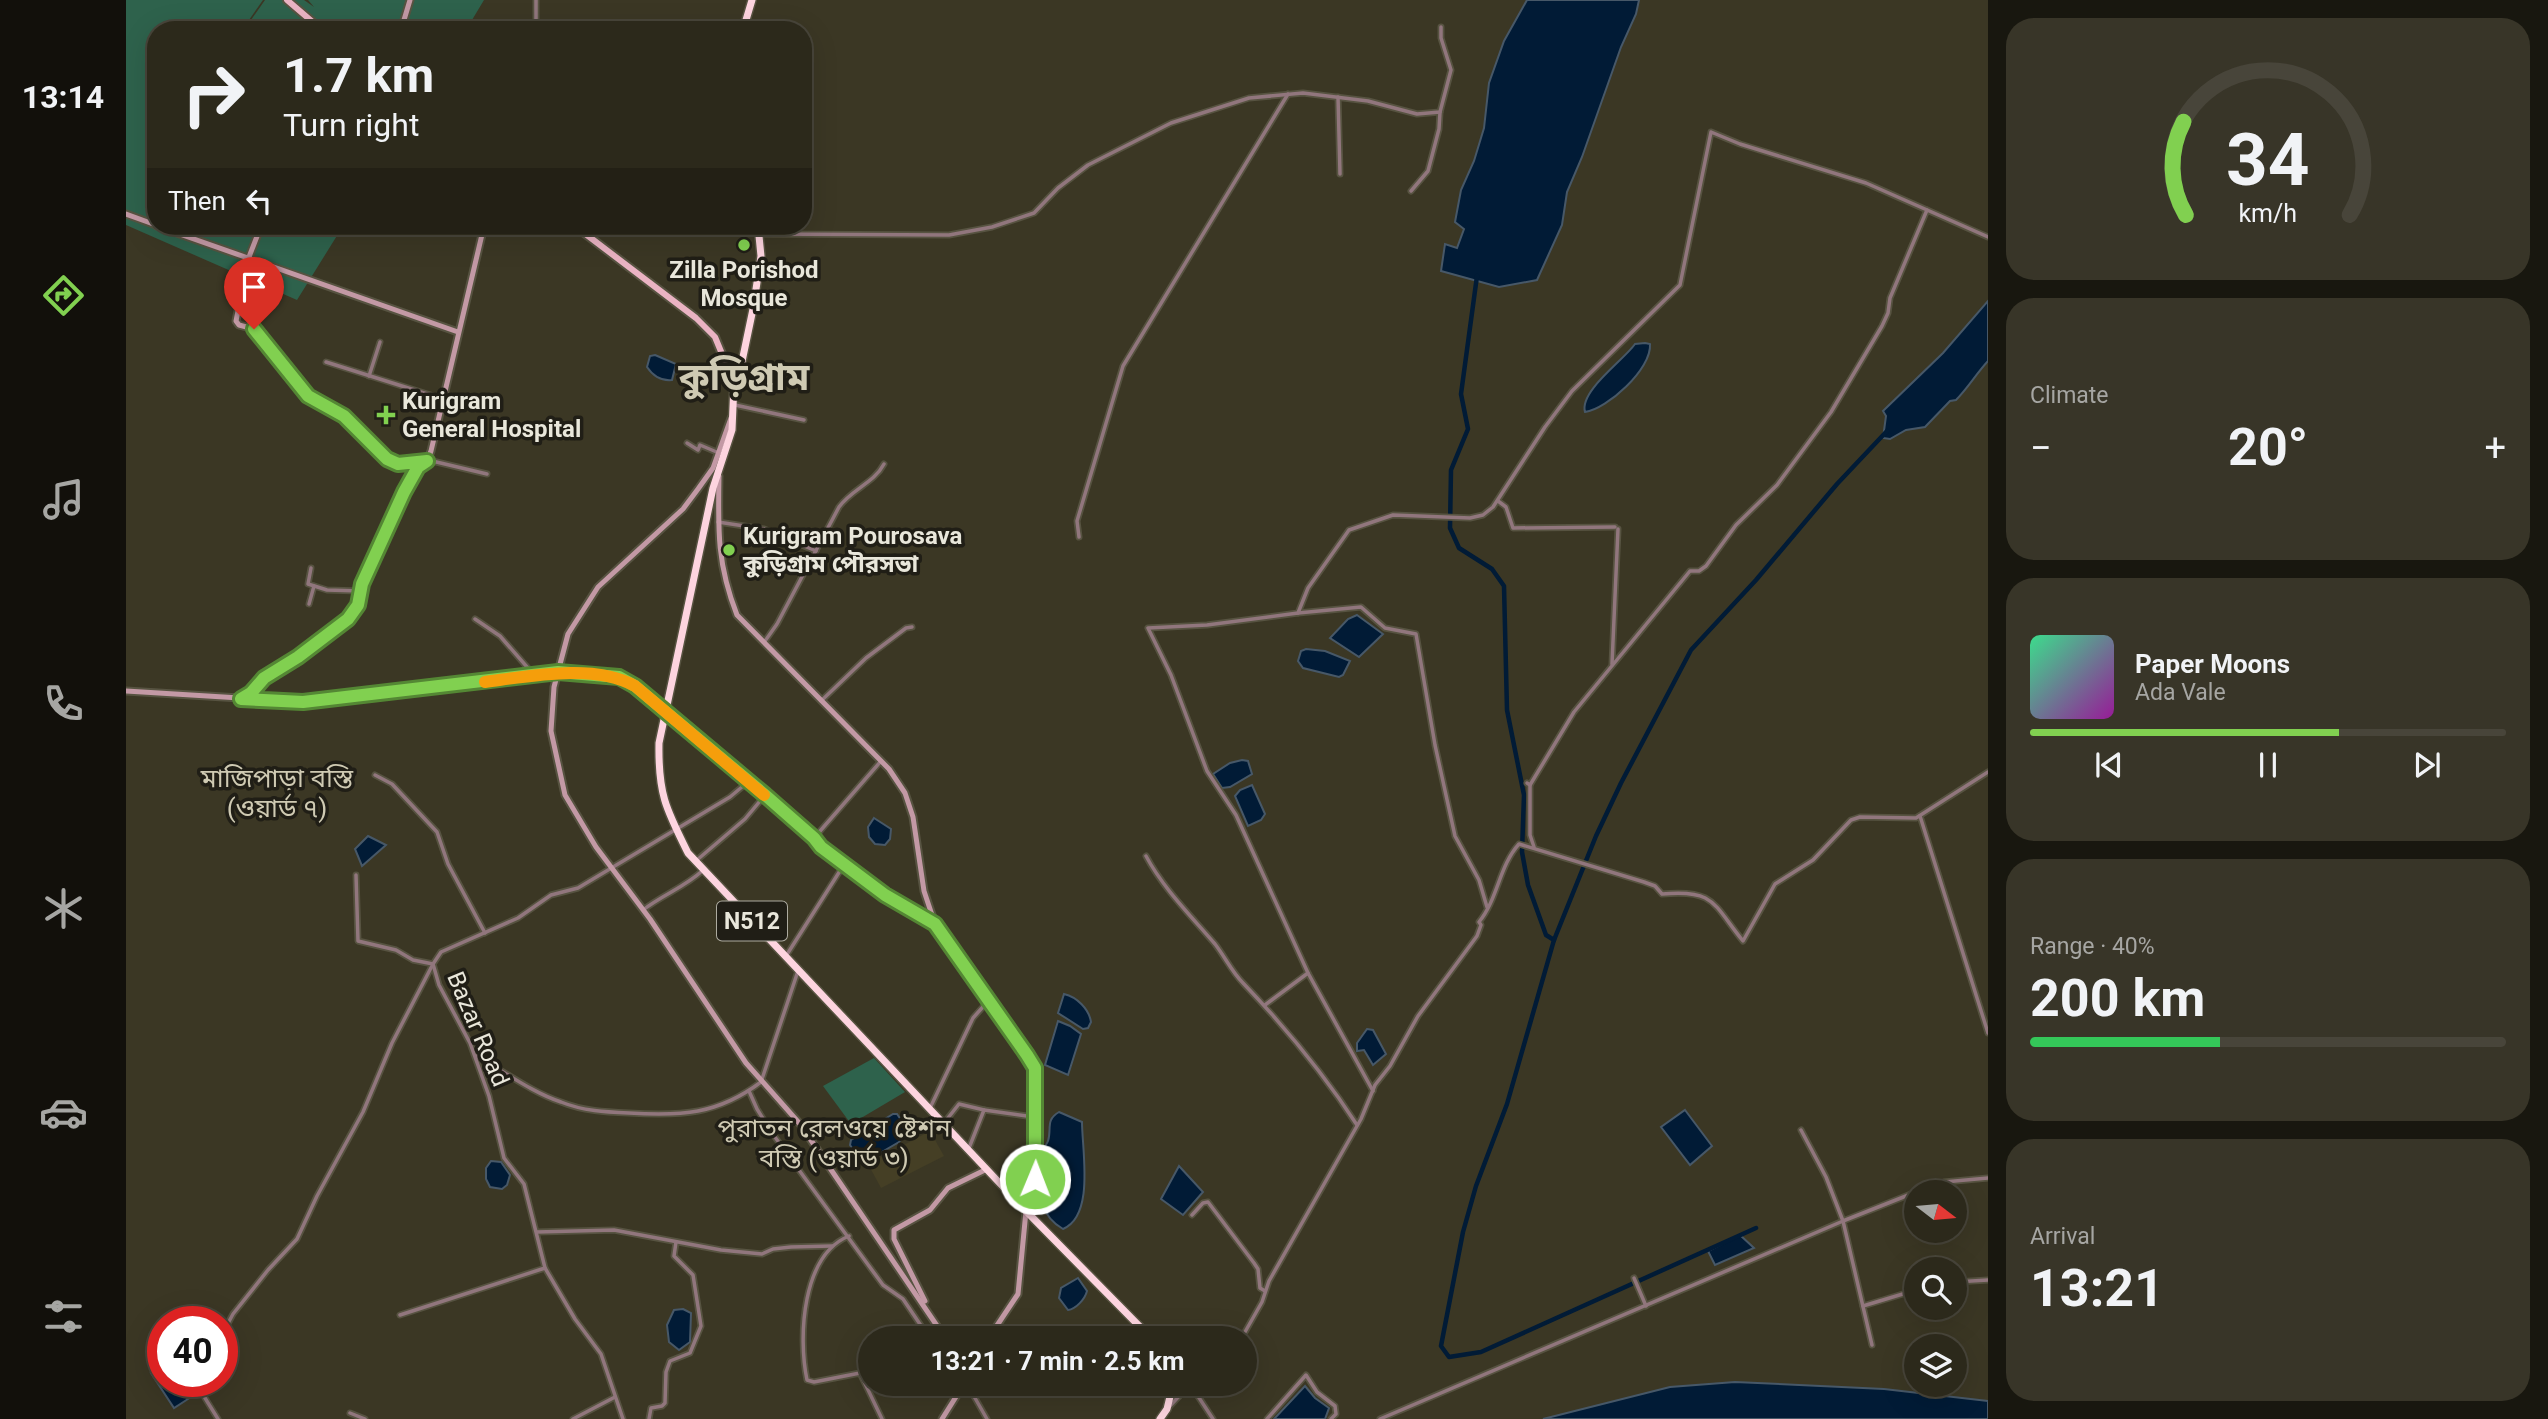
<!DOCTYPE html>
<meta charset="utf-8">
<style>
:root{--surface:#2c291b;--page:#383528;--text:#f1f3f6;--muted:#a6a6a3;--line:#48453a;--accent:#81d050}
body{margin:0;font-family:Roboto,"Noto Sans Bengali",sans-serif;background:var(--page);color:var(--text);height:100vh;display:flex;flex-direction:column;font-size:26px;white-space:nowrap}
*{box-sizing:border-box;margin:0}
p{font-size:23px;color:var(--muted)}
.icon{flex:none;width:38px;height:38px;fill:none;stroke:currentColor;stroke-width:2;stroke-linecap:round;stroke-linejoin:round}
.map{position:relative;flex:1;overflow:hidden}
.drawer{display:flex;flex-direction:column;gap:18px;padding:18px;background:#18170f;width:560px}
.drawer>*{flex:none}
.guide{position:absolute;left:21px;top:21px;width:665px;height:214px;border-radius:28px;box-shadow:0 7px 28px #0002,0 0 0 2px var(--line);background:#2c291b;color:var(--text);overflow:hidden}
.needle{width:46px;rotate:106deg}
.buttons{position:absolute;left:1778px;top:1180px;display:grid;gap:14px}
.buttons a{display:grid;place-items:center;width:63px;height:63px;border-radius:50%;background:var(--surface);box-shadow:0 7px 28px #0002,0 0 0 2px var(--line);font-size:35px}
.speed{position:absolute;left:21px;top:1306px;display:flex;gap:14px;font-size:35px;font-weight:700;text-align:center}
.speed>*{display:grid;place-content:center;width:91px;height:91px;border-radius:50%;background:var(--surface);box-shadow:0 7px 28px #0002,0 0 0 2px var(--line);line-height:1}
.speed .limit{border:10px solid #d22;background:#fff;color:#111}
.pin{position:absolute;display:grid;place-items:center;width:60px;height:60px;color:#fff;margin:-72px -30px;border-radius:50% 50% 50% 0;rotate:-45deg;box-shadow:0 0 7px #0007}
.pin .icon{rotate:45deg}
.me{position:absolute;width:77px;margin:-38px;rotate:1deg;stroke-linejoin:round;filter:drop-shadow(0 0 5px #0008)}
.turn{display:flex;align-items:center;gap:24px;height:147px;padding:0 21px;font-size:32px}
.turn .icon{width:91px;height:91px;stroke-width:2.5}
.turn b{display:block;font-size:49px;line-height:60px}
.then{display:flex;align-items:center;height:66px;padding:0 21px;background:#0003;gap:14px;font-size:26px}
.big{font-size:52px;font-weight:700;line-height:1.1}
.drawer .widget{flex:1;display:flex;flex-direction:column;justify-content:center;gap:10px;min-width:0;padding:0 24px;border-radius:28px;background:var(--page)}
.drawer .dial{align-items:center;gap:0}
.dial svg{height:182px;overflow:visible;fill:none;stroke:var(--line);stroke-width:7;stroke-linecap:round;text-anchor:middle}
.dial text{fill:var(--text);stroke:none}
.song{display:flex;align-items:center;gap:21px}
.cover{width:84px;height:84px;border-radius:10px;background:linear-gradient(135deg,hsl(150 70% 55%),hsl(300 70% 35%))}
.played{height:7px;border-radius:4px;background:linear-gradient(90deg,var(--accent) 65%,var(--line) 65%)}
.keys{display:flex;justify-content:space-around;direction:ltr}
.heat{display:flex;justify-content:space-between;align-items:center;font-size:38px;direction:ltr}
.charge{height:10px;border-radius:5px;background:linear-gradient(90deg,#34c759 40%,var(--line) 0)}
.trip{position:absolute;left:732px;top:1326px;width:399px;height:70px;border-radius:35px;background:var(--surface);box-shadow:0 7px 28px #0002,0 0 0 2px var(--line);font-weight:700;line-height:70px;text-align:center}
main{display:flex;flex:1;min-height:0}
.dock{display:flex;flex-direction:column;width:126px;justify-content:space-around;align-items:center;background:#12100b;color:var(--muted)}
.dock .icon{width:49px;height:49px}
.dock .selected{color:var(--accent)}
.dock b{font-size:32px;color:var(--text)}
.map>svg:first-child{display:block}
.built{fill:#453f25}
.green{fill:#2e624c}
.water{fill:#011b36;stroke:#475868;stroke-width:2}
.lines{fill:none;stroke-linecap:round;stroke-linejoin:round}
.canal{stroke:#011b36;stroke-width:4.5}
.street-casing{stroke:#575341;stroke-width:7}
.secondary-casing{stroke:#575341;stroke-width:9}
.primary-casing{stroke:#575341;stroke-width:10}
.highway-casing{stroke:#575341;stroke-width:10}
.street{stroke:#91767d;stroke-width:3.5}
.secondary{stroke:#c399a5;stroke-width:5}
.primary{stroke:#eab3c3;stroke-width:6}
.highway{stroke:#fdd4df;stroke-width:7}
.route-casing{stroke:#548734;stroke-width:18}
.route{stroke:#81d050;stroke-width:12}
.slow{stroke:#f59e0b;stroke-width:12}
.poi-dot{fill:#81d050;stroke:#201e16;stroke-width:2.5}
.labels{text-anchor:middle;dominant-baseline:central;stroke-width:7;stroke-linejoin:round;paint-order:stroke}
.shield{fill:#201e16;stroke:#adaba0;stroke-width:2}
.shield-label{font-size:23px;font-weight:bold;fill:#e9e7db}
.poi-label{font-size:24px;font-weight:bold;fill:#e9e7db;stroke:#201e16;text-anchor:start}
.street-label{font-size:24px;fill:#e9e7db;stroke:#201e16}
.neighbourhood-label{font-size:26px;fill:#cfcab3;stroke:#201e16}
.town-label{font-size:38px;font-weight:bold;fill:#cfcab3;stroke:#201e16}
</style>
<main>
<nav class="dock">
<b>13:14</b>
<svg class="icon selected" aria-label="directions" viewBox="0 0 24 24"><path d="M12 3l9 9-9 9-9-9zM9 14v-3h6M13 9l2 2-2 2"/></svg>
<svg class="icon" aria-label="music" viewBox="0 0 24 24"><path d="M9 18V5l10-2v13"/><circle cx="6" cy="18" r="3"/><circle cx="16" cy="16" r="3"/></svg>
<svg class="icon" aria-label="phone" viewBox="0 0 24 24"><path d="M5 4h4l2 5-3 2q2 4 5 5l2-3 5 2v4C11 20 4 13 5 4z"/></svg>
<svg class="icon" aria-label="climate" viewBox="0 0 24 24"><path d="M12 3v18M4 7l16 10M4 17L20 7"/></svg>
<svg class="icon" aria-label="car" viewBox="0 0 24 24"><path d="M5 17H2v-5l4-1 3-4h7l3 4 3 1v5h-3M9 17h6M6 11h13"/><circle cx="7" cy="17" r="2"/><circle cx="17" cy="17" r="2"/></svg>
<svg class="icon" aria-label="filters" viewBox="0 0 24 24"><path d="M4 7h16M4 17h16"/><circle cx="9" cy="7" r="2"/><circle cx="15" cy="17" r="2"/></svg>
</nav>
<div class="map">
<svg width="1862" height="1419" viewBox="0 0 1862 1419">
<rect width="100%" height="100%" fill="#3b3724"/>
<path class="built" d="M804 1131 818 1156 755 1188 742 1164Z"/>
<g class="green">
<path d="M0 0H137L116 30H30V226H217L171 300 0 225Z"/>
<path d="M139 0H178L188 7 182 0H358L340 30H118Z"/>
<path d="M748 1058 779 1092 725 1124 697 1086Z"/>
</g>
<g class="water">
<path d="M1401 0H1513L1510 14 1495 47 1456 157 1441 192 1436 225 1411 280 1373 287 1315 271 1319 244 1331 248 1338 229 1329 222 1335 190 1348 161 1358 128 1363 83 1378 41Z"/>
<path d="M1862 301V361C1850 374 1842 388 1830 400L1824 401 1799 427 1780 430 1764 439 1757 438 1760 416 1757 411 1817 353Z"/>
<path d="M1519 343 1524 344C1526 369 1481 409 1459 412 1453 391 1498 360 1509 344Z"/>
<path d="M529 355 550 364 546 380C536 381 527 376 521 367L524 356Z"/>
<path d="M1231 615 1257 634 1233 657 1204 638 1222 619Z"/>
<path d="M1180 649 1199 651 1224 661 1217 675 1213 677 1177 668 1172 661 1175 651Z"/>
<path d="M1116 760 1122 761 1126 774 1104 787 1096 788 1087 774 1104 763Z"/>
<path d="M1126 785 1139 814 1135 820 1122 826 1109 796 1114 790Z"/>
<path d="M748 818 765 829 764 839 759 845 749 844 743 837 742 827Z"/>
<path d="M242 836 260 845 236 866 229 849Z"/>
<path d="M938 994C951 997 963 1009 965 1022L962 1028 957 1029 932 1013Z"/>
<path d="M932 1021 944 1026 955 1034 942 1075 919 1065Z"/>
<path d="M1241 1029 1247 1030 1260 1054 1247 1065 1238 1050 1231 1051V1043Z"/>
<path d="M1559 1110 1586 1146 1564 1165 1535 1127Z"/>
<path d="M933 1112 956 1122C956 1150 969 1216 937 1229 913 1215 915 1197 916 1172 916 1165 915 1157 917 1150 918 1147 921 1144 922 1141 926 1129 919 1120 933 1112Z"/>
<path d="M767 1114H771L782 1130 773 1142 742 1160 734 1159 724 1145 725 1140Z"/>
<path d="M365 1161 375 1162 384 1175 381 1185 376 1189 364 1187 360 1179V1168Z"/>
<path d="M1053 1166 1077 1192 1057 1215 1035 1199Z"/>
<path d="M1614 1235 1628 1248 1589 1265 1582 1251Z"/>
<path d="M952 1278 961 1291C959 1299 950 1309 942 1310L933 1298 935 1288Z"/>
<path d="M557 1309 565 1313 564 1342 553 1350 543 1342 541 1325 548 1310Z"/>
<path d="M37 1369V1381H53L62 1399 48 1408 25 1373Z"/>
<path d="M1609 1382 1758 1389 1862 1401V1419H1417L1544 1387Z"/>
<path d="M1179 1386 1189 1398 1203 1408 1199 1419H1148Z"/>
</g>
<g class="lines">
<g class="canal">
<path d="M1351 276 1335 394 1342 429 1325 470 1324 528 1333 548 1366 569 1378 586 1381 710 1398 795 1396 852 1402 885 1420 935 1428 940"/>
<path d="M1630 1228 1355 1352 1323 1357 1315 1346 1337 1232 1350 1186 1381 1104 1428 940 1470 836 1495 783 1565 650 1630 580 1711 484 1761 431"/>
</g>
<defs>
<g id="street">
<path d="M410 30V0"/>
<path d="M1212 97 1214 174"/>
<path d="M1285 191 1302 171 1313 129 1314 112"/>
<path d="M634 234 823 235 866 227 908 213 932 188 962 165 1045 123 1123 98 1177 93 1242 101 1291 114 1314 112 1325 70 1315 38V27"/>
<path d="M200 362 317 399"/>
<path d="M243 376 254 342"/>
<path d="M609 405 678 420"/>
<path d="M561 443 572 450 574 445 593 453"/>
<path d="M302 460 361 474"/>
<path d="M1372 501 1380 507 1387 528 1489 527"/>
<path d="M592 522 638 529 690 551"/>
<path d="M953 537 951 521 997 366 1162 94"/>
<path d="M185 568 182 584 201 590 234 591"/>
<path d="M183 604 188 586"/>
<path d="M1172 613 1235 607 1259 628 1290 634 1309 745 1329 836 1353 880 1361 907"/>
<path d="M349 619 374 636 408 675"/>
<path d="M639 641 651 624 713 507C726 489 748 483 758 464"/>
<path d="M1486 664 1492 529"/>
<path d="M695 701 740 658 780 628 786 627"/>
<path d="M541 714 688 838 755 761"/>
<path d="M249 775 266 784 311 832 322 864 359 933"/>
<path d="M1401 783 1404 785V835L1408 847"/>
<path d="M1404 785 1448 712 1564 571H1573L1580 566 1610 525 1651 485 1705 412 1756 326 1762 313 1764 298 1801 210"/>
<path d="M1794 816 1862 1033"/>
<path d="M688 838 694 847 718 863"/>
<path d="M1020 856C1037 888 1065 916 1089 944 1099 957 1106 972 1117 983 1159 1027 1198 1074 1231 1125"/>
<path d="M571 860 619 819 639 795"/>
<path d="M517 910C536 895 559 887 576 871"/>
<path d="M660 956 719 863 759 895 809 923"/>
<path d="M1139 1005 1182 973"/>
<path d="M350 1056C378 1071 405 1092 435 1102 457 1111 480 1112 503 1113 555 1116 591 1115 635 1082L672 971"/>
<path d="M623 1091 631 1109 646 1133 743 1266 757 1285 777 1299 804 1339"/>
<path d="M1247 1091 1182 973 1110 815 1081 771 1045 675 1022 628 1081 625 1172 613 1182 588 1223 530 1267 515 1344 518 1357 515 1367 507 1419 427 1446 391 1554 285 1585 132 1614 144 1740 183 1862 237"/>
<path d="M804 1108 847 1018 864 999"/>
<path d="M858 1110 908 1117"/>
<path d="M818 1123 833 1104 858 1110 843 1148"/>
<path d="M1675 1130 1700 1177 1717 1221 1746 1345"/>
<path d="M1792 1192 1818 1182 1862 1178"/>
<path d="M1066 1215 1077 1203 1082 1202 1128 1263 1132 1269 1134 1288 1139 1291"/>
<path d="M411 1232 488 1230 595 1250 636 1254 647 1249 665 1247 706 1246"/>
<path d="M723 1236C676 1255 672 1337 681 1380L688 1382 734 1373 756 1419"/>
<path d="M419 1268 449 1319 475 1354 497 1419"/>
<path d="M1508 1278 1520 1306"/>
<path d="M1829 1282 1862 1280"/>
<path d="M1737 1306 1790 1290"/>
<path d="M274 1315 419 1268 398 1184 378 1158 363 1096 344 1043 313 985 307 964 315 952 392 918 425 895 452 888 604 797 623 781"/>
<path d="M99 1329 107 1314 142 1270 171 1239 191 1196 237 1112 266 1043 307 964 287 960 270 950 232 941 230 875"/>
<path d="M1115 1339 1136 1302 1143 1281 1235 1119 1249 1085 1264 1066 1292 1016 1351 936 1355 925 1353 922C1372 899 1373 866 1393 844L1518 882 1529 886 1536 894C1589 889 1587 904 1617 941L1649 884 1687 860 1725 820 1734 817 1790 818 1862 772"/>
<path d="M841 1384 861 1419"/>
<path d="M1064 1384 1087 1419"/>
<path d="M79 1398 92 1419"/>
<path d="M1043 1407 1056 1393 1060 1384"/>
<path d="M224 1413 239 1419"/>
<path d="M447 1419 489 1397"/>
<path d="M523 1419 525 1408 536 1406 539 1403 540 1372 544 1361 564 1353 575 1326 567 1275 548 1256 550 1242"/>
<path d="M1141 1419 1180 1375 1191 1392 1209 1406 1210 1414 1205 1419"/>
<path d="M1254 1419 1717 1221 1790 1192"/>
</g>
<g id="secondary">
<path d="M275 30 284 0"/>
<path d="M0 214 30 225"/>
<path d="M31 226 332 332"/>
<path d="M135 226 123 257 110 321 113 325 128 329 182 396 218 416 261 459 272 464 299 462"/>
<path d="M605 418 587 468 572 489 557 509 472 587 442 634 428 687 425 731 439 795 470 847 524 919 620 1063 674 1124 820 1339"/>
<path d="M593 476C592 530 591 564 611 615L763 769 779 793 787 817 798 891 809 924 864 999 909 1068 908 1194 900 1211 892 1294 862 1339"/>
<path d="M0 691 177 702 432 672 493 677 509 686 539 712"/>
<path d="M115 699 125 693 138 678 172 657 222 619 232 605 236 584 278 492 292 467 301 461 305 451 358 226"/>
<path d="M799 1301 768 1239V1230L804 1210 822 1188 861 1169"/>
<path d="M816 1419 838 1384"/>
</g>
<g id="primary">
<path d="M161 0 196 30"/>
<path d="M449 226 570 318 589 337 608 383"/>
</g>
<g id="highway">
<path d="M617 30 626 0"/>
<path d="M632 226 635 256 627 309 614 371 608 383 606 430 587 488 533 743C532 794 540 809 562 853L900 1211 1026 1339"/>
<path d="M1034 1419 1041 1409 1047 1384"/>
</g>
</defs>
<use href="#street" class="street-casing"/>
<use href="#secondary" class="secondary-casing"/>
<use href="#primary" class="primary-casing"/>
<use href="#highway" class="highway-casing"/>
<use href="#street" class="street"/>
<use href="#secondary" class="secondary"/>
<use href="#primary" class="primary"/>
<use href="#highway" class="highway"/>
</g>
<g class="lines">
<defs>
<path id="route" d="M128 329 182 396 218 416 261 459 272 464 301 461 292 467 278 492 236 584 232 605 222 619 172 657 138 678 125 693 115 699 177 702 432 672 493 677 509 686 639 795 688 838 695 847 759 895 809 924 901 1055 909 1068V1179"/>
</defs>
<use href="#route" class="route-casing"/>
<use href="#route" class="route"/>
<path class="slow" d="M359 682C404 676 469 663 509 686L638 795"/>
</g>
<g class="poi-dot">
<circle cx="618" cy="245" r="7"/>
<path d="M256.5 404.5h7v7h7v7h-7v7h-7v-7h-7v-7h7z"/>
<circle cx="603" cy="550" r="7"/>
</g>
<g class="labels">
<rect class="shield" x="591" y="901.5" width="70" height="39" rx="5"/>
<g class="shield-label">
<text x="626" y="921">N512</text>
</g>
<g class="poi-label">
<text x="618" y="270" text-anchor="middle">Zilla Porishod<tspan x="618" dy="28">Mosque</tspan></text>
<text x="276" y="401">Kurigram<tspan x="276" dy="28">General Hospital</tspan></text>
<text x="617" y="536">Kurigram Pourosava<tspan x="617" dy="28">কুড়িগ্রাম পৌরসভা</tspan></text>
</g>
<g class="street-label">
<text transform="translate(352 1029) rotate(67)">Bazar Road</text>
</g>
<g class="neighbourhood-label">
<text x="151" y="778">মাজিপাড়া বস্তি<tspan x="151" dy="30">(ওয়ার্ড ৭)</tspan></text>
<text x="708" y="1128">পুরাতন রেলওয়ে ষ্টেশন<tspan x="708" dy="30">বস্তি (ওয়ার্ড ৩)</tspan></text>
</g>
<g class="town-label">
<text x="618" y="377">কুড়িগ্রাম</text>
</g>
</g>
</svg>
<div class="buttons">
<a><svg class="needle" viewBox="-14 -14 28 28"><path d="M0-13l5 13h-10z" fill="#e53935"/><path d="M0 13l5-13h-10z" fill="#a6a6a3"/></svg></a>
<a><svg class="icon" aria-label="search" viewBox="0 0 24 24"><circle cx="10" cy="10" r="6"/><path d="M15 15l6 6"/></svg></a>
<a><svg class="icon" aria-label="layers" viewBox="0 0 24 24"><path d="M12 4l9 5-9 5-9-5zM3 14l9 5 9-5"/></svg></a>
</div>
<div class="speed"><div class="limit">40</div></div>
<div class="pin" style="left:128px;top:329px;background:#d93025"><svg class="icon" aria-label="arrive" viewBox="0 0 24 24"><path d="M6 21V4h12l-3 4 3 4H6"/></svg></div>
<svg class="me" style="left:909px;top:1179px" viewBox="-20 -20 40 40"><circle r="17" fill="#81d050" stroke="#fff" stroke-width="3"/><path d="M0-11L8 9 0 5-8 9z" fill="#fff"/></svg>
<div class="trip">13:21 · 7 min · 2.5 km</div>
<div class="guide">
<div class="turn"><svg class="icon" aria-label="right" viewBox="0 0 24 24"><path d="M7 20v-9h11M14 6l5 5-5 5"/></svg><div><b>1.7 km</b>Turn right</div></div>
<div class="then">Then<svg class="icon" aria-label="left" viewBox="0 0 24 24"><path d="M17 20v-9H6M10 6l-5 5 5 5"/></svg></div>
</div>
</div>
<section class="drawer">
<div class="widget dial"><svg viewBox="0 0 100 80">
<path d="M14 69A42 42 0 1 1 86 69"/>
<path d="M14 69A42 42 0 0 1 13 28" stroke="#81d050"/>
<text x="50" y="56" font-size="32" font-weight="700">34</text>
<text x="50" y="72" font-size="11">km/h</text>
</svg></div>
<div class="widget"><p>Climate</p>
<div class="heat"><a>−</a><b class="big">20°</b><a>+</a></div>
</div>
<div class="widget">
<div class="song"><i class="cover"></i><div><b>Paper Moons</b><p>Ada Vale</p></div></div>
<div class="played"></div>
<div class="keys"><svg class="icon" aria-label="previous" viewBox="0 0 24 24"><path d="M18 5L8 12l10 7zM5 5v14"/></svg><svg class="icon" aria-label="pause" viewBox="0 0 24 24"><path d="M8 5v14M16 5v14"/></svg><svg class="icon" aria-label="next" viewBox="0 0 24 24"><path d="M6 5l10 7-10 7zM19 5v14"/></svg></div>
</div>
<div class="widget"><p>Range · 40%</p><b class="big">200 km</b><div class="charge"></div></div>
<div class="widget"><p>Arrival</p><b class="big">13:21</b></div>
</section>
</main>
